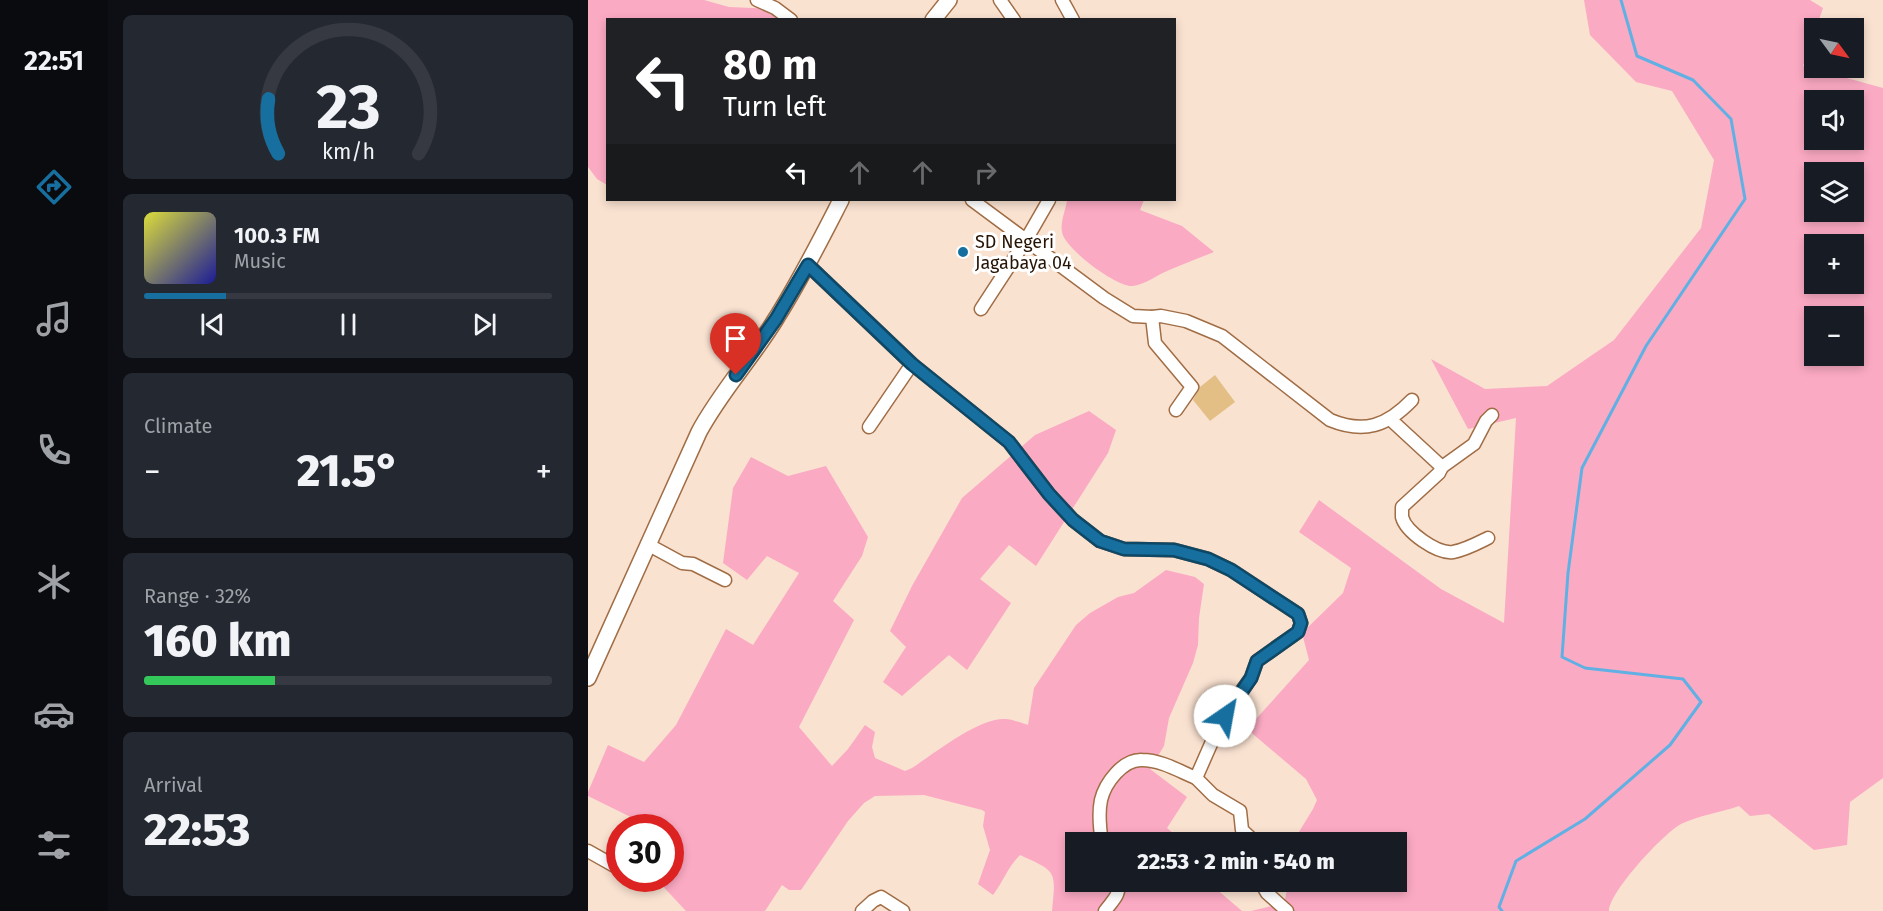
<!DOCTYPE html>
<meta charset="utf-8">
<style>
:root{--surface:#171b24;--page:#242831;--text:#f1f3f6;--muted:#9ea1a6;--line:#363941;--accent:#166f9e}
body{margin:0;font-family:"Fira Sans",sans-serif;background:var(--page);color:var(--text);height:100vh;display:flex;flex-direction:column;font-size:22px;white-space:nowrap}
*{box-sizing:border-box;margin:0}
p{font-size:20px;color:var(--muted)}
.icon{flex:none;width:33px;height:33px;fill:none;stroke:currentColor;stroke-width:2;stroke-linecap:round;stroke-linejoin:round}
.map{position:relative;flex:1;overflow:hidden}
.side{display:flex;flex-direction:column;gap:15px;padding:15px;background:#0d0f14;width:480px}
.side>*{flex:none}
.guide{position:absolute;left:18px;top:18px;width:570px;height:183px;border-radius:0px;box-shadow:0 3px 9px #0003;background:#202124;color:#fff;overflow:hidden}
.needle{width:39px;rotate:123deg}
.buttons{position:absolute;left:1216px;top:18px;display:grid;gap:12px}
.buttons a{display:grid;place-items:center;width:60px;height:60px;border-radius:0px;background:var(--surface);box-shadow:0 3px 9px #0003;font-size:30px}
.speed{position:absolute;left:18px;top:814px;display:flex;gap:12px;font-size:30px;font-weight:700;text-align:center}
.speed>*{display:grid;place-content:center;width:78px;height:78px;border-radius:50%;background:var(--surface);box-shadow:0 3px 9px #0003;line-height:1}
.speed .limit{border:9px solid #d22;background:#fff;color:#111}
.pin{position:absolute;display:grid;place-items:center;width:51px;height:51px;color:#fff;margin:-62px -26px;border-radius:50% 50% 50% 0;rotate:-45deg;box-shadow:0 0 6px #0007}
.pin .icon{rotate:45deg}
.me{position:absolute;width:66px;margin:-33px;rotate:33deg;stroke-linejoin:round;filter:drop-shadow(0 0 4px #0008)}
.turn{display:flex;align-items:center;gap:21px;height:126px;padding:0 18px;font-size:27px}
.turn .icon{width:78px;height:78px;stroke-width:2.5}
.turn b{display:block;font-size:42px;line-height:51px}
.lanes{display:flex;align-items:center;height:57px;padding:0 18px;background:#0003;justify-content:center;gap:30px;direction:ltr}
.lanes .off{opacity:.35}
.big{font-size:45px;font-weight:800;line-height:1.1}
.side .widget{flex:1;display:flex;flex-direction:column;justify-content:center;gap:9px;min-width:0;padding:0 21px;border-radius:9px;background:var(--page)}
.side .dial{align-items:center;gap:0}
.dial svg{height:156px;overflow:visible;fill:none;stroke:var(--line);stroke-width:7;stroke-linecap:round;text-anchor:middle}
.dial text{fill:var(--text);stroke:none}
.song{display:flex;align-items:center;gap:18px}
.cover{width:72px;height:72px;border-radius:9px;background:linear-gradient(135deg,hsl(60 70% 55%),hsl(240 70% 35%))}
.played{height:6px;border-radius:3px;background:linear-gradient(90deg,var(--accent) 20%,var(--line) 20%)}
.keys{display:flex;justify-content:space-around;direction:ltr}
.heat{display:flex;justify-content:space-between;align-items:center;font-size:33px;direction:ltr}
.charge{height:9px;border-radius:4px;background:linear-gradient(90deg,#34c759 32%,var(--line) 0)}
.trip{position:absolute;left:477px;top:832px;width:342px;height:60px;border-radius:0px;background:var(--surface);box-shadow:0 3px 9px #0003;font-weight:800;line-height:60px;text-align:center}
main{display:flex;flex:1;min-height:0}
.menu{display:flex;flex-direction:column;width:108px;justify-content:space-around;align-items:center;background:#090b0e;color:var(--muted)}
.menu .icon{width:42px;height:42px}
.menu .selected{color:var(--accent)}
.menu b{font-size:27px;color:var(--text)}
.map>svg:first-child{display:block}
.green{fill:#fbaac3;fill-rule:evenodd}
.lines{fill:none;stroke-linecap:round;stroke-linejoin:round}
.stream{stroke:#61b0e4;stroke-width:3}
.building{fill:#e3bf85}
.minor-casing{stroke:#a06d45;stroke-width:15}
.tertiary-casing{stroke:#a06d45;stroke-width:18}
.minor{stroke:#fff;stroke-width:12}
.tertiary{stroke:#fff;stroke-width:15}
.route-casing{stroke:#0e4867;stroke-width:15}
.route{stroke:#166f9e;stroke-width:10}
.poi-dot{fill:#166f9e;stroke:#fff;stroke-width:2}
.labels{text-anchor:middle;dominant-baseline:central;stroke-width:6;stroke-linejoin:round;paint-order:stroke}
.poi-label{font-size:18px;fill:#271404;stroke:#fff;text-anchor:start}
</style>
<main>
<nav class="menu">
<b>22:51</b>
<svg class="icon selected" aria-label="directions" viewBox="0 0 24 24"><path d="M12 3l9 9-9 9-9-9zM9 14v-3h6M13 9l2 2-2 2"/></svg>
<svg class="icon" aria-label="music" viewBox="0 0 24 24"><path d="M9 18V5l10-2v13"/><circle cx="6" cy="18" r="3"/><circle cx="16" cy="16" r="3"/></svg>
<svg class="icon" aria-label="phone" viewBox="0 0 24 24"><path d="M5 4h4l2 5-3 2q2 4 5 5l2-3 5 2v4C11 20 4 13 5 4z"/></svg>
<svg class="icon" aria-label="climate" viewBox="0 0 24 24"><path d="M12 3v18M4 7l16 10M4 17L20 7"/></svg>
<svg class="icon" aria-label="car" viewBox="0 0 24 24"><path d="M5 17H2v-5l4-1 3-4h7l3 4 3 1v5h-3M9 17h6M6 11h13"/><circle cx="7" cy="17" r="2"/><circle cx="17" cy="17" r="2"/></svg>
<svg class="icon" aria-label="filters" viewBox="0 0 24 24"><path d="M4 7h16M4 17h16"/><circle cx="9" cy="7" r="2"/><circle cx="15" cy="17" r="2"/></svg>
</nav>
<section class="side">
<div class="widget dial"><svg viewBox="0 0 100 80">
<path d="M14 69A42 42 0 1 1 86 69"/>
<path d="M14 69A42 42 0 0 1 9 41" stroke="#166f9e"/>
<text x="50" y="56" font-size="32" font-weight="700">23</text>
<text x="50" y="72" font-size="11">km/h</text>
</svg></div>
<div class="widget">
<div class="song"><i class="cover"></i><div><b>100.3 FM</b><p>Music</p></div></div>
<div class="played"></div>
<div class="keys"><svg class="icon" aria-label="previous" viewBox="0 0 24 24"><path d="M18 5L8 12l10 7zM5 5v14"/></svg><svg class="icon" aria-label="pause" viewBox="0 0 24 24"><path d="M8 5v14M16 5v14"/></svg><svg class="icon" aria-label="next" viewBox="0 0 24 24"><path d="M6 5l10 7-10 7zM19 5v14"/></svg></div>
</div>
<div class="widget"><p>Climate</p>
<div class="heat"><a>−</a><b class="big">21.5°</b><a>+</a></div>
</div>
<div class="widget"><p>Range · 32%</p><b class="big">160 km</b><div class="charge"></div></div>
<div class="widget"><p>Arrival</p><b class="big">22:53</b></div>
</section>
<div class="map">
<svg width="1295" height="911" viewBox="0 0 1295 911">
<rect width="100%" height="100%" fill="#fae2d1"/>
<g class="green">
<path d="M0 0H116L141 7 186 9 200 19 20 20 19 185 9 179 0 167Z"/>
<path d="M996 0H1222L1235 8 1215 66 1295 88V778L1262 802 1259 845 1226 850 1181 814 1162 816 1151 806C1134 812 1109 816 1093 824 1076 833 1021 892 1021 911H663L696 903 701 882H808V843H707L706 840 725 809 729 800 718 779 659 729 721 660 714 633 755 593 763 568 711 532 731 500 853 589 916 623 928 418 880 429 843 359 897 389 959 386 1026 340 1113 228 1126 160 1084 91 1048 82 1002 35ZM1227 100H1266V140H1227ZM1227 172H1266V212H1227ZM1227 244H1266V284H1227ZM1227 316H1266V356H1227Z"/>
<path d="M479 200H556L552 210 594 226 626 252C611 258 595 264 579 271 567 276 558 284 545 286 529 288 476 248 474 232 472 222 478 209 479 200Z"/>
<path d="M501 411 528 430 520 453 448 566 421 545 392 579 423 603 379 670 361 655 314 696 295 682 318 647 302 631 324 586 374 498 447 435Z"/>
<path d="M163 457 200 476 238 466 280 537 274 556 245 601 266 620 211 727 244 766 260 749 277 725 287 732 284 747 287 758 317 771 324 768C347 753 390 718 417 719 424 719 433 723 440 725L446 688 488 625 502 613 530 597 546 593 578 570 607 577 616 584 611 618 610 645 605 663 581 718 576 746 562 769 599 797 579 828 597 843H488V882H620L654 911H464C468 870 469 872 432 855 420 867 415 882 405 895L390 884 402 850 395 826 397 812 394 810 336 795 287 796 276 803 260 821 213 890H201L194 885 177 911H98L68 879H82V828H65L0 796V792L20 745 56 762 88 725 138 629 165 645 211 573 179 556 159 580 135 563 145 488Z"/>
</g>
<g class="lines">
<path class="stream" d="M914 911 911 907 928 861 997 819 1082 745 1113 702 1095 679 997 668 974 657 980 573 994 468 1058 346 1157 199 1143 119 1105 80 1049 56 1033 0"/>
</g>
<path class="building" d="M627 375 647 402 622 421 605 400 612 387Z"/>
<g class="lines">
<defs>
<g id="minor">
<path d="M169 0 187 8 203 20"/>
<path d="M412 0 426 20"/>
<path d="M474 0 485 20"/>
<path d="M384 200 516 298 545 316 564 317 567 343 604 387 588 410"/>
<path d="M220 265 324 364 421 442 461 494 485 520 512 541 536 549 586 550 620 559 643 570 710 614 713 623 710 632 669 661 663 678 644 704 630 728 608 778 625 795 652 811 654 830 668 843"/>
<path d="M393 309 438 240 461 200"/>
<path d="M564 317 573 316 598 321 634 336 742 420C776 434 799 426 824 400"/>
<path d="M802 419 854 467 851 473 814 507C814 508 814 516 814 517 818 532 849 554 865 552 877 550 890 543 900 538"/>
<path d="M281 427 324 364"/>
<path d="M854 467 886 444 898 421 904 415"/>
<path d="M59 544 94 563 105 564 137 580"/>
<path d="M514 843C512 830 510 814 513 800 517 783 535 759 554 760 573 760 591 771 608 778"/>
<path d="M0 851 32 869"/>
<path d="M677 882 675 886 679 893 699 911"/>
<path d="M274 911 285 901 293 897 315 911"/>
<path d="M517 911C524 901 534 894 529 882"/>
</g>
<g id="tertiary">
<path d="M345 20 361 0"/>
<path d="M0 678 111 432C133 391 165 357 189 317 213 279 233 239 253 200"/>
</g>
</defs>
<use href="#minor" class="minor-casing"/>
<use href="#tertiary" class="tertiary-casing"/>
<use href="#minor" class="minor"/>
<use href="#tertiary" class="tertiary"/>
</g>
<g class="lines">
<defs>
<path id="route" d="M148 375 188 319 220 265 324 364 421 442 461 494 485 520 512 541 536 549 586 550 620 559 643 570 710 614 713 623 710 632 669 661 663 678 637 716"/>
</defs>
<use href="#route" class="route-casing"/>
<use href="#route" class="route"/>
</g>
<circle class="poi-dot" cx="375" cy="252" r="6"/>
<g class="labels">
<g class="poi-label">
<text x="387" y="242">SD Negeri<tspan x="387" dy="21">Jagabaya 04</tspan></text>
</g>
</g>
</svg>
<div class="buttons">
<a><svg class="needle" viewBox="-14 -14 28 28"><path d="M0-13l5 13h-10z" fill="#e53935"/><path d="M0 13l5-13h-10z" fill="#9ea1a6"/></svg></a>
<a><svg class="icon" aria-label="sound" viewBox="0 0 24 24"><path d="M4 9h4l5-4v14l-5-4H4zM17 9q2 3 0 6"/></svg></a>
<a><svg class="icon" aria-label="layers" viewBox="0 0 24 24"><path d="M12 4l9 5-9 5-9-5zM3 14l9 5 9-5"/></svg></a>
<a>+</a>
<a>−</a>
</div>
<div class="speed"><div class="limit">30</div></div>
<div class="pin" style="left:148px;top:375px;background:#d93025"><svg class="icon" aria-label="arrive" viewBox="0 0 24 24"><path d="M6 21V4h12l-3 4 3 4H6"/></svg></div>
<svg class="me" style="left:637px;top:716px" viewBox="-20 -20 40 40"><circle r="19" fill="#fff"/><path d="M0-13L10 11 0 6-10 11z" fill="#166f9e"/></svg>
<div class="trip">22:53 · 2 min · 540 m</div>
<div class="guide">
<div class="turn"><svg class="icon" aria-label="left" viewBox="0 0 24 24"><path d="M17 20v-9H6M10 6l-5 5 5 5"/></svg><div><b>80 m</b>Turn left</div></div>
<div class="lanes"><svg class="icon" aria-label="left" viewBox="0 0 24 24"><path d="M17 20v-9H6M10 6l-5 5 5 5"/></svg><svg class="icon off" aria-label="ahead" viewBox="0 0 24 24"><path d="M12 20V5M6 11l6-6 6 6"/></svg><svg class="icon off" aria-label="ahead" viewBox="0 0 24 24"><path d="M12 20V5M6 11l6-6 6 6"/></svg><svg class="icon off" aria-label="right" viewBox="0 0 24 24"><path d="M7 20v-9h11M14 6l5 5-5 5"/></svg></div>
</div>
</div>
</main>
